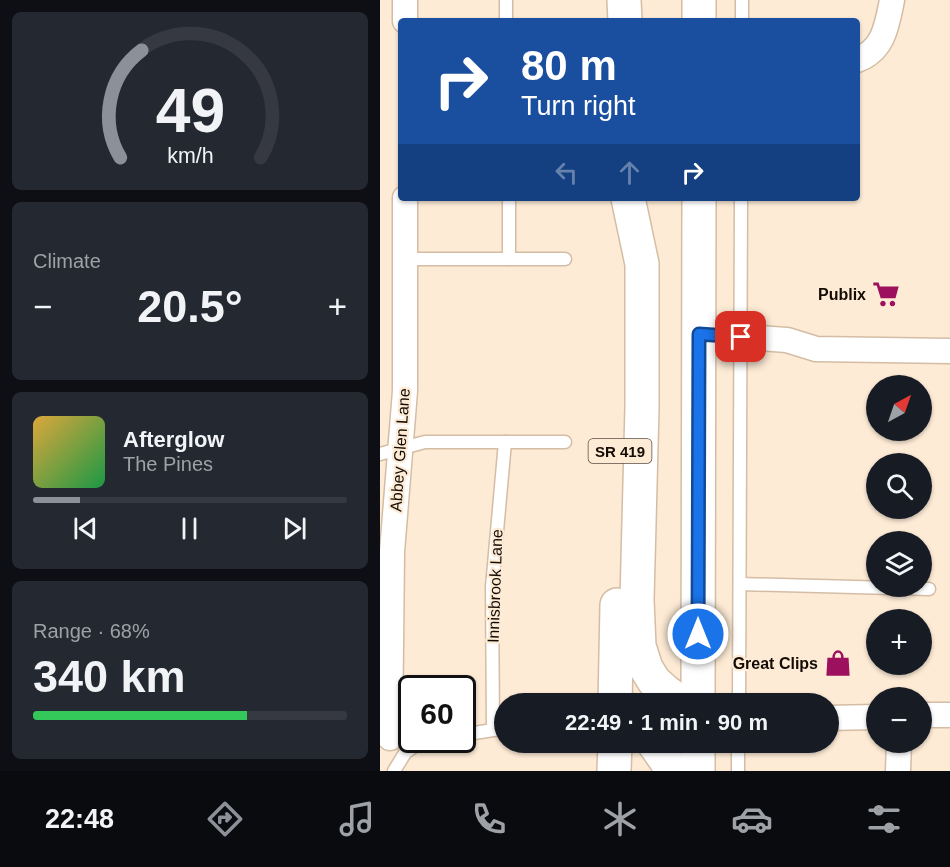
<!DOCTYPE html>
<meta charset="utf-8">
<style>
:root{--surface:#171b24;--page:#242831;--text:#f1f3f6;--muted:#9ea1a6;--line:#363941;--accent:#8c9099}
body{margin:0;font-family:Helvetica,sans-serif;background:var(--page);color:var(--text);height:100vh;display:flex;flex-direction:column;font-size:22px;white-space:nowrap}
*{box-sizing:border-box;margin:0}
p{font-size:20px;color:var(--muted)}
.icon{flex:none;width:33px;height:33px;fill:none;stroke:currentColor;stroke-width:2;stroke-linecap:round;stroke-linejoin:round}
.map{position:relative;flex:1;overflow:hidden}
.drawer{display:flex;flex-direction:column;gap:12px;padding:12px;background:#0d0f14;width:380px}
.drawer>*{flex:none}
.guide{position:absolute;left:18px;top:18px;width:462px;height:183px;border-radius:6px;box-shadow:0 2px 4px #0004;background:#1a4fa0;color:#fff;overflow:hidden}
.needle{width:39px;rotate:40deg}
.buttons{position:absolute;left:486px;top:375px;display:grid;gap:12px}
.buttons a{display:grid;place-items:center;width:66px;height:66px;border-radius:50%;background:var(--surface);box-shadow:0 2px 4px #0004;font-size:30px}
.speed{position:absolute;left:18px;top:675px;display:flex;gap:12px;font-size:30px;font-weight:700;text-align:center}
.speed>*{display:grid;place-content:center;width:78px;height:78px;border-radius:50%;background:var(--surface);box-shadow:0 2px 4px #0004;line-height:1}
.speed .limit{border:3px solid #111;border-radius:9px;background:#fff;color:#111}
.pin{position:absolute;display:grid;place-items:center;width:51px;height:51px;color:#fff;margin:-26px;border-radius:12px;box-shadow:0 3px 9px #0006}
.me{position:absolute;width:66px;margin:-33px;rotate:0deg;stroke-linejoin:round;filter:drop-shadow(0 0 4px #0008)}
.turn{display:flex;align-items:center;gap:21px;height:126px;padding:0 24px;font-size:27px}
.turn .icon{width:78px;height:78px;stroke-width:2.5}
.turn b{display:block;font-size:42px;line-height:51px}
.lanes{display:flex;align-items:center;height:57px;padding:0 24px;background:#0003;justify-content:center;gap:30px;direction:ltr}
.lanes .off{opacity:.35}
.big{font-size:45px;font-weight:800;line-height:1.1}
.drawer .widget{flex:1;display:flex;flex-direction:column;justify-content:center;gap:9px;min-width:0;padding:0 21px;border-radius:9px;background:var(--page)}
.drawer .dial{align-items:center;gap:0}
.dial svg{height:156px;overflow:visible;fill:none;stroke:var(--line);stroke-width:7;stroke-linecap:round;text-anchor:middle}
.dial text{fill:var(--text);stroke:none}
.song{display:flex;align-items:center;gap:18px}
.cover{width:72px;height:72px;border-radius:9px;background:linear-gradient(135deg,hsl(40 70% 55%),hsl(140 70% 35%))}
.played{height:6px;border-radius:3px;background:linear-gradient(90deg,var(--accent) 15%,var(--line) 15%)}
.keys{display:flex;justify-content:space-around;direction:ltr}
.heat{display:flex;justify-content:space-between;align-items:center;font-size:33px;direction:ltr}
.charge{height:9px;border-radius:4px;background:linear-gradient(90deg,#34c759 68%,var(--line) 0)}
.trip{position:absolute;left:114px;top:693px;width:345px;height:60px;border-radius:30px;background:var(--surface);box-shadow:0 2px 4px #0004;font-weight:800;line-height:60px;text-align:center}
.menu{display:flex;height:96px;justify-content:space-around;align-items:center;background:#090b0e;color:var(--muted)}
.menu .icon{width:42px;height:42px}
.menu .current{color:var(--accent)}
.menu b{font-size:27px;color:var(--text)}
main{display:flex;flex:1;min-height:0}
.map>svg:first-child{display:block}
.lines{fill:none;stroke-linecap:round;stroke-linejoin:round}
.lane-casing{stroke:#d4bda4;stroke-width:15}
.street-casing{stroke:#d4bda4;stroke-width:27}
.primary-casing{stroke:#d4bda4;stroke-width:36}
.lane{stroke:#fff;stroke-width:12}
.street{stroke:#fff;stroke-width:24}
.primary{stroke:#fff;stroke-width:33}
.route-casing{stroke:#114b97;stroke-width:15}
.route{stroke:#1a73e8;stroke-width:10}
.labels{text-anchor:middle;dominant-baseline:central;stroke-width:4.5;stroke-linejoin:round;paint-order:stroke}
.shield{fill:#fdebd6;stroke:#594e43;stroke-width:1.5}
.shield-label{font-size:15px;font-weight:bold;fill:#130b04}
.poi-label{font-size:16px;font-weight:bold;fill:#130b04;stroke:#fdebd6;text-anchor:end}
.street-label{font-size:16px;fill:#130b04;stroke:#fdebd6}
</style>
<main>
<section class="drawer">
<div class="widget dial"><svg viewBox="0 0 100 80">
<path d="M14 69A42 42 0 1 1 86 69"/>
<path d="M14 69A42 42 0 0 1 25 14" stroke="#8c9099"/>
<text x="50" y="56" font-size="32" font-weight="700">49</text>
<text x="50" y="72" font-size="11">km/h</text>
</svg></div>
<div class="widget"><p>Climate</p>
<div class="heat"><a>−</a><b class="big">20.5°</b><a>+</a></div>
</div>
<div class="widget">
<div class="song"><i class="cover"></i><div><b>Afterglow</b><p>The Pines</p></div></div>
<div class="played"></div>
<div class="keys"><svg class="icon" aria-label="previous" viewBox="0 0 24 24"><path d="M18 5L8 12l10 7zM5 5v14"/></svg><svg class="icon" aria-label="pause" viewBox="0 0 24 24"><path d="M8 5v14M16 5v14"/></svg><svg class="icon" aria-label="next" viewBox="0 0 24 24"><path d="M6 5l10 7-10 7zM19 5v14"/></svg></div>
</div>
<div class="widget"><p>Range · 68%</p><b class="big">340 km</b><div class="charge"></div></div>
</section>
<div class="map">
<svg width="571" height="771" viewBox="0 0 571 771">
<rect width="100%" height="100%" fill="#fdebd6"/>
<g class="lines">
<defs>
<g id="lane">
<path d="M126 0V21"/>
<path d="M362 21V0"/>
<path d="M129 198V259"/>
<path d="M25 259H185"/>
<path d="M0 454 45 442H185"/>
<path d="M360 584 549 589"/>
<path d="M359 704 361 198"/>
<path d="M113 730 112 587 125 442"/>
<path d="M82 735 113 730 124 729"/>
<path d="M7 738H32"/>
<path d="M14 771 25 753 43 740"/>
<path d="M358 771V742"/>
</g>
<g id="street">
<path d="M25 21V0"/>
<path d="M477 60C504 50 507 25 512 0"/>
<path d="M319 334 407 340 436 349 571 351"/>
<path d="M542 715H571"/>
<path d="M448 718 496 717"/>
<path d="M10 738 12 552 25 391V198"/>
<path d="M518 771 519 742"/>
</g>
<g id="primary">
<path d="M244 0 245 21"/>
<path d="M319 21V0"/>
<path d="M248 198 262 264V407L257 600 259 646 266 668 274 681 285 691 297 700 306 704"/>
<path d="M235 704 237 605"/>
<path d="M318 704 319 198"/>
<path d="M273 742 287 762 290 771"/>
<path d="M318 742V771"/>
<path d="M234 771 235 742"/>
</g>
</defs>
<use href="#lane" class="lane-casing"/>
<use href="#street" class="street-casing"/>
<use href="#primary" class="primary-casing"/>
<use href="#lane" class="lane"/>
<use href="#street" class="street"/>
<use href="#primary" class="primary"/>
</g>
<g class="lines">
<defs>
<path id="route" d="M318 634 319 334 361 337"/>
</defs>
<use href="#route" class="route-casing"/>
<use href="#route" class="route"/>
</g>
<defs>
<symbol id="supermarket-bare" viewBox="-9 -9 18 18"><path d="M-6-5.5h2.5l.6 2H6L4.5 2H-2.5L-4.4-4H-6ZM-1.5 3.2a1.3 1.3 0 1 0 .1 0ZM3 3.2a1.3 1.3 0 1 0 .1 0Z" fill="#9c105e" stroke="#fdebd6" stroke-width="2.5" paint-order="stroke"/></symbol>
<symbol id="shop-bare" viewBox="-9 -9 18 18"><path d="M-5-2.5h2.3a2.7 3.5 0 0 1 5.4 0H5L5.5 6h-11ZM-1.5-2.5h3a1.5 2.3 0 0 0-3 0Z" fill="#9c105e" stroke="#fdebd6" stroke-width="2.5" paint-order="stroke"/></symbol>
</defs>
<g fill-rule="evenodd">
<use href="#supermarket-bare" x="487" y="275" width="38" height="38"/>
<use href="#shop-bare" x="439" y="644" width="38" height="38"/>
</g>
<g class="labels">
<rect class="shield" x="208.5" y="439" width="63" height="24" rx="4.5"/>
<g class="shield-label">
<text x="240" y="451">SR 419</text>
</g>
<g class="poi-label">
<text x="486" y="294">Publix</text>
<text x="438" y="663">Great Clips</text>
</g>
<g class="street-label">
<text transform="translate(20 450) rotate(-86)">Abbey Glen Lane</text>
<text transform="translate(115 586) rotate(-88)">Innisbrook Lane</text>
</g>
</g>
</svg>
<div class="buttons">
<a><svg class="needle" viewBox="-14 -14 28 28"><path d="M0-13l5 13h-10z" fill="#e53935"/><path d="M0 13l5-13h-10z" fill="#9ea1a6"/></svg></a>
<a><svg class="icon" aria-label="search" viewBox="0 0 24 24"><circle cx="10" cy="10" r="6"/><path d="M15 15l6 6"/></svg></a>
<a><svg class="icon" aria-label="layers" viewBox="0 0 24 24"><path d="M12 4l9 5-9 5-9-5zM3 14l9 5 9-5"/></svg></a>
<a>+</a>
<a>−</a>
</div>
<div class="speed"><div class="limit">60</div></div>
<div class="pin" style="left:361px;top:337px;background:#d93025"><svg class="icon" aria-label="arrive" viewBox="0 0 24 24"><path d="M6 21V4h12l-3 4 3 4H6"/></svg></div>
<svg class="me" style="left:318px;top:634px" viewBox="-20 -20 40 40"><circle r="17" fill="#1a73e8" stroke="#fff" stroke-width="3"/><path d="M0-11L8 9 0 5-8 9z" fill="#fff"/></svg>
<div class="trip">22:49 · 1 min · 90 m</div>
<div class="guide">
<div class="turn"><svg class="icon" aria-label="right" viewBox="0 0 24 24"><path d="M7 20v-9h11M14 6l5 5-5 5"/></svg><div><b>80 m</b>Turn right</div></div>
<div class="lanes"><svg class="icon off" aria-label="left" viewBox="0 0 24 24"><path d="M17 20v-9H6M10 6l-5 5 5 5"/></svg><svg class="icon off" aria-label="ahead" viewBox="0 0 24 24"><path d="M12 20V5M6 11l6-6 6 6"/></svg><svg class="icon" aria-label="right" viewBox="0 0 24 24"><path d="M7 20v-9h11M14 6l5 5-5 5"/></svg></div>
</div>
</div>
</main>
<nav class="menu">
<b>22:48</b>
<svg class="icon current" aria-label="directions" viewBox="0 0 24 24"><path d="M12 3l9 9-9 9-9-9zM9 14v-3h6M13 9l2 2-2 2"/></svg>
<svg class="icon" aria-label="music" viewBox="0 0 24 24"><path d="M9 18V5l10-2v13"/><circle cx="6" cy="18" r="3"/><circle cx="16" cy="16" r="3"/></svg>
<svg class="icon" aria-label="phone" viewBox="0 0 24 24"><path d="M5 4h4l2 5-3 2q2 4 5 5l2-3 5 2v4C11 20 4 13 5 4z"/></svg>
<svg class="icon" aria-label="climate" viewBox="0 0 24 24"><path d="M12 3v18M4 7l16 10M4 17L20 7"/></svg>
<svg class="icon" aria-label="car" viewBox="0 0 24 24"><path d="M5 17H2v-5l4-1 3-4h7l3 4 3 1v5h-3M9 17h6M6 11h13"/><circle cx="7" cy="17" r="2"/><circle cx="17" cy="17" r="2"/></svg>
<svg class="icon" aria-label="filters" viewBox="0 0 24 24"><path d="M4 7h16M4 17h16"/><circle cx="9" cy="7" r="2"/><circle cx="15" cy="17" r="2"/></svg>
</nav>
